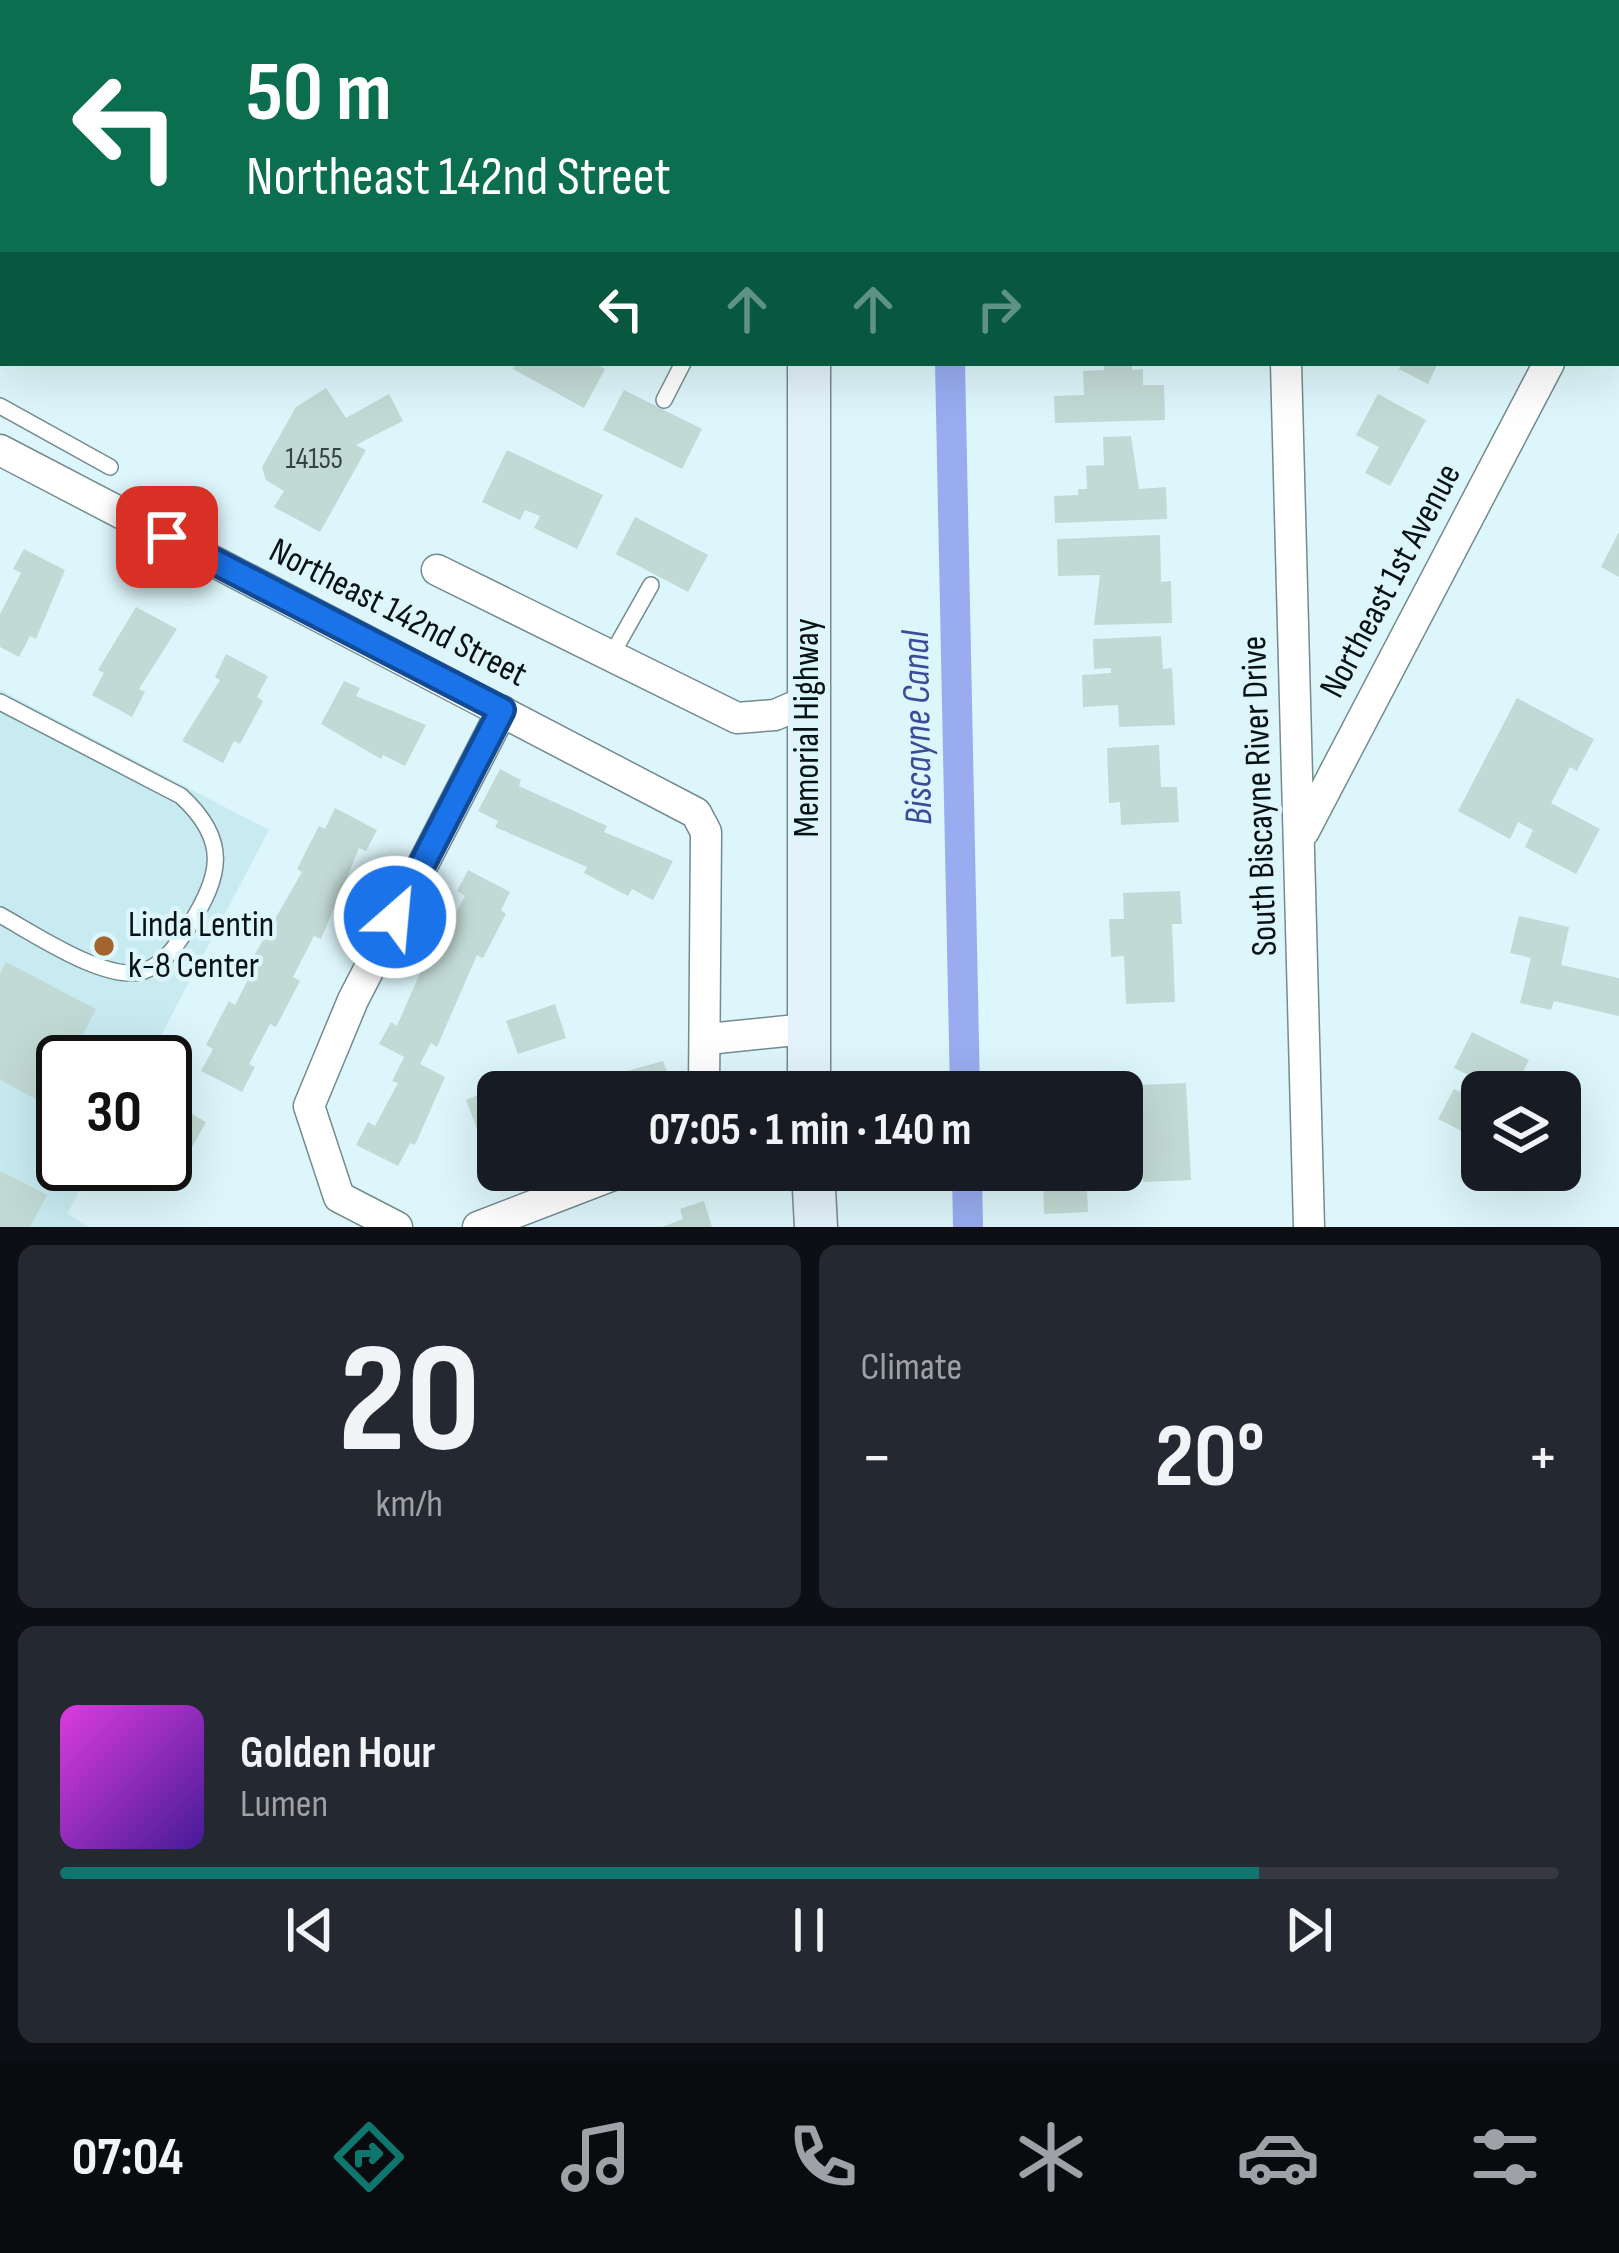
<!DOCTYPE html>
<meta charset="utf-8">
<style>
:root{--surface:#171b24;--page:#242831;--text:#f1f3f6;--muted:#9ea1a6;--line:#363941;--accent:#0f766e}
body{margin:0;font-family:"Sofia Sans Condensed",sans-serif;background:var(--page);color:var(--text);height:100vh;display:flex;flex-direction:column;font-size:45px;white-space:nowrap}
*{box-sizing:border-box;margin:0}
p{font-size:39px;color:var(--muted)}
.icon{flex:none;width:66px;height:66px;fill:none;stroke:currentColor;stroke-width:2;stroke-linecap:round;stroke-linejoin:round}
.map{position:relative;height:1227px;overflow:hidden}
.panel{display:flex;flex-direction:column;gap:18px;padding:18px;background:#0d0f14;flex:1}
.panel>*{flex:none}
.top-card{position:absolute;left:0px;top:0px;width:1620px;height:366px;box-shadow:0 12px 48px #0002;background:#0b6e4f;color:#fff;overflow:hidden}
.tools{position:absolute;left:1461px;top:1071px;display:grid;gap:24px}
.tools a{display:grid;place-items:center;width:120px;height:120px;border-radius:18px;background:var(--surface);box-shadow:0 12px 48px #0002;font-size:60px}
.speed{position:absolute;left:36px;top:1035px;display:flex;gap:24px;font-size:60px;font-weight:700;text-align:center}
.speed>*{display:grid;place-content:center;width:156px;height:156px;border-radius:50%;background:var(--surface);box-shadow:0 12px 48px #0002;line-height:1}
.speed .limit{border:6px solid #111;border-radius:18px;background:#fff;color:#111}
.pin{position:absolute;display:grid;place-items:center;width:102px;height:102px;color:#fff;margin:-51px;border-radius:24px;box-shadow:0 6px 18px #0006}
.me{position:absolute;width:132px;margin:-66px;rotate:27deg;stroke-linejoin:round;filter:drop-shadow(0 0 9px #0008)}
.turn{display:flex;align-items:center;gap:42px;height:252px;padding:0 48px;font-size:54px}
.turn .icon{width:156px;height:156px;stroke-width:2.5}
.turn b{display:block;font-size:84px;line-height:102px}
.lanes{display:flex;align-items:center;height:114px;padding:0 48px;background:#0003;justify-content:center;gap:60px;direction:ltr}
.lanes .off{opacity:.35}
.big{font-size:90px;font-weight:700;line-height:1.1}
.panel .tile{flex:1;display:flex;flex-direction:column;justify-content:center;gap:18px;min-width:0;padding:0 42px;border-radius:18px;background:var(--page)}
.panel .dial{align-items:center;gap:0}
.dial b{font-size:156px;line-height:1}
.song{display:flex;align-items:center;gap:36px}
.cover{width:144px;height:144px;border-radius:18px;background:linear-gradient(135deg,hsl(300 70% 55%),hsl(260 70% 35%))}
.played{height:12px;border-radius:6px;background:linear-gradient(90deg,var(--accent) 80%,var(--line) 80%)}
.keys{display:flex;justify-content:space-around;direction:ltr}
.heat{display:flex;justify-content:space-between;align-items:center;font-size:66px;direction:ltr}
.panel .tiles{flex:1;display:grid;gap:18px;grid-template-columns:1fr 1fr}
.tile:last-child{grid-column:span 2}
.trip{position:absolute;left:477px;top:1071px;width:666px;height:120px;border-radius:18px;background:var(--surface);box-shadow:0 12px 48px #0002;font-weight:700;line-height:120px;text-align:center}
.menu{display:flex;height:192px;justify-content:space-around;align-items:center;background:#090b0e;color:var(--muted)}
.menu .icon{width:84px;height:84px}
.menu .active{color:var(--accent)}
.menu b{font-size:54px;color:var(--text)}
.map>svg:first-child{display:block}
.built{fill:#c8ebf1}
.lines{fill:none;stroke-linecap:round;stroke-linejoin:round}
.canal{stroke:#98acef;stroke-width:30}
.building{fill:#c2dad5}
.lane-casing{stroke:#748b90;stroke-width:18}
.street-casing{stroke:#748b90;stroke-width:33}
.secondary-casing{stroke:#748b90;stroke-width:45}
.lane{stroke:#fff;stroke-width:15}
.street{stroke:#fff;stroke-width:30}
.secondary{stroke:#e4f2fc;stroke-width:42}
.route-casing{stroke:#114b97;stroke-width:30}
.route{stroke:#1a73e8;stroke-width:21}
.poi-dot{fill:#a5642e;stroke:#ddf6fb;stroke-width:4.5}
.labels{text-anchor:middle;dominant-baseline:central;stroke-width:9;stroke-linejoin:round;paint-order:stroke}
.number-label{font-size:30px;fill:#364344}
.street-label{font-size:36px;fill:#081113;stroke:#ddf6fb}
.poi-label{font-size:36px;fill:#081113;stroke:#ddf6fb;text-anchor:start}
.water-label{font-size:39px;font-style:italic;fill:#3b4b9a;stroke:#ddf6fb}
</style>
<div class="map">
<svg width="1619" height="1227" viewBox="0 0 1619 1227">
<rect width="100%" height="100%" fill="#ddf6fb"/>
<path class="built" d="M0 690 269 830 147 1062H63V1164H93L67 1214 90 1227H0Z"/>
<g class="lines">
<g class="canal">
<path d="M984 3 985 0"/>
<path d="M950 363 965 1092"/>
<path d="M967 1170 968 1227"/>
</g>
</g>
<g class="building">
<path d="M516 363H593L605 369 584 408 513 369Z"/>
<path d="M1104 363H1132V370L1143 369V385H1164L1165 420 1055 423 1054 396 1084 395 1083 371 1104 370Z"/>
<path d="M1402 363H1438L1428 384 1399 369Z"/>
<path d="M326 388 346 418 389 394 403 421 356 445 366 450 320 532 274 507 284 491 266 480 262 467 296 407Z"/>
<path d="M624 390 702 429 682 469 603 430Z"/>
<path d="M1378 394 1426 420 1390 486 1365 473 1379 447 1356 435Z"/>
<path d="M1131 436 1139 489 1166 487 1167 519 1055 523 1054 496 1078 495V489H1087L1086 466 1104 465 1103 437Z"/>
<path d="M507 450 603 495 577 549 534 528 540 516 525 510 520 520 482 502Z"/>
<path d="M635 517 708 555 688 592 616 554Z"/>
<path d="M1619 532V577L1601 567Z"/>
<path d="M1160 535 1161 582 1171 581 1172 623 1094 625 1100 575 1058 576 1057 539Z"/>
<path d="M24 549 65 570 36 639 30 636 19 657 0 647V614L21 573 13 569Z"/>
<path d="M136 607 177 629 139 689 145 692 132 717 92 695 104 673 98 670Z"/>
<path d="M1161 636 1163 669 1172 668 1175 725 1119 727 1118 705 1083 707 1082 675 1111 673V668L1094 669 1093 639Z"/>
<path d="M226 654 268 676 257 697 263 701 240 744 234 741 223 763 182 741 220 680 215 677Z"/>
<path d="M344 681 360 688 356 696 426 725 405 766 383 755 381 759 321 724Z"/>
<path d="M1517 698 1594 739 1577 771 1570 767 1551 803 1600 829 1576 874 1525 847 1533 830 1518 822 1510 839 1458 811Z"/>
<path d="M1159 745 1161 787H1177L1179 822 1121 825 1120 802 1109 803 1107 748Z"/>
<path d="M500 769 521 780 519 786 607 826 604 832 673 861 653 900 632 889 628 896 584 873 587 867 495 827 498 821 478 811Z"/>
<path d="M335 808 377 830 366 851 359 848 321 939 314 936 293 977 300 981 276 1027 270 1024 249 1064 255 1067 242 1092 201 1071 213 1049 206 1045 229 1001 235 1005 257 962 252 959 302 872 297 869 319 826 325 829Z"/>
<path d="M468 870 510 892 501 910 506 914 483 958 477 955 437 1047 431 1043 420 1064 445 1077 415 1145 410 1143 398 1166 356 1145 368 1122 375 1126 398 1083 392 1081 404 1057 379 1044 391 1022 397 1026 437 934 443 937 465 896 457 891Z"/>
<path d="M1180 891 1182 924H1172L1175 1002 1126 1004 1124 956 1111 957 1109 919H1124L1123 893Z"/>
<path d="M1519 916 1569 927 1561 965 1619 978V1016L1554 1001 1551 1010 1520 1003 1531 958 1510 953Z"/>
<path d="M6 962 96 1009 81 1038 105 1050 99 1062H63V1113L0 1080V974Z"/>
<path d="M555 1004 566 1038 518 1054 506 1021Z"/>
<path d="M1472 1032 1529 1060 1512 1092H1482V1141L1438 1119 1454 1089 1460 1092 1468 1075 1454 1068Z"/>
<path d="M663 1061 674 1092H583L594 1088 591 1081Z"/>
<path d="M514 1080 519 1092H498V1168L493 1170 466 1100Z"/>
<path d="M1186 1083 1191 1180 1143 1182 1142 1151 1122 1152V1110L1141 1109 1140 1085Z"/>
<path d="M190 1113 206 1122 191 1149 176 1142Z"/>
<path d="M1043 1170H1086L1088 1212 1044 1214Z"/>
<path d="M0 1171 47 1195 30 1227H0Z"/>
<path d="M704 1201 712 1227H662L683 1219 680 1209Z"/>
</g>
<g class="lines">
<defs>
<g id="lane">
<path d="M0 295 3 297"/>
<path d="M664 400 683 363"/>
<path d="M0 406 110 467"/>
<path d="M611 656 651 585"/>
<path d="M0 702 181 796C229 840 222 875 189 926 178 943 165 964 144 971 108 984 33 933 0 915"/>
</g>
<g id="street">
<path d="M158 0 164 3"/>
<path d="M1273 0V3"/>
<path d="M97 3 99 0"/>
<path d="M608 3V0"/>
<path d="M0 175 3 170"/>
<path d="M1617 232 1619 228"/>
<path d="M1286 363 1309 1227"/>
<path d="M0 450 696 813 706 832 704 1092"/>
<path d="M437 570 737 718 775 715 807 701"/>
<path d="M1304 831 1549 363"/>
<path d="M708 1039 806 1029"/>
<path d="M397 1227 339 1197 309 1106 353 1000 502 711"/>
<path d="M478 1227 626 1170"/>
</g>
<g id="secondary">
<path d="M856 3V0"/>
<path d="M809 363V1092"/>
<path d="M813 1170 816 1227"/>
</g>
</defs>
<use href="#lane" class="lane-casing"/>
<use href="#street" class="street-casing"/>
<use href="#secondary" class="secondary-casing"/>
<use href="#lane" class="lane"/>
<use href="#street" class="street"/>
<use href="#secondary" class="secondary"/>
</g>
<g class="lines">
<defs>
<path id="route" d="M167 537 502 710 395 917"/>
</defs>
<use href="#route" class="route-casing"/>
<use href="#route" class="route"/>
</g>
<circle class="poi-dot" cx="104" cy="946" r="12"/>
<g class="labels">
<g class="number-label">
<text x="314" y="459">14155</text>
</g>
<g class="street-label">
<text transform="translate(1391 581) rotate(-62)">Northeast 1st Avenue</text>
<text transform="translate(398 613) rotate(27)">Northeast 142nd Street</text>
<text transform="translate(807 728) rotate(-90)">Memorial Highway</text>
<text transform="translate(1260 796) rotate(-92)">South Biscayne River Drive</text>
</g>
<g class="poi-label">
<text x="128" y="925">Linda Lentin<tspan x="128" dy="41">k-8 Center</tspan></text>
</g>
<g class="water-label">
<text transform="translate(918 728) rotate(-91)">Biscayne Canal</text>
</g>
</g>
</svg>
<div class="tools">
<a><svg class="icon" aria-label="layers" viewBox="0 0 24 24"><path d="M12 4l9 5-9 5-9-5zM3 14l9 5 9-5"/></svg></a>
</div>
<div class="speed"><div class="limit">30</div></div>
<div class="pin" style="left:167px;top:537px;background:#d93025"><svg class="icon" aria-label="arrive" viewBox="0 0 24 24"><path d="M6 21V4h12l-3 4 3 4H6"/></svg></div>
<svg class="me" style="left:395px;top:917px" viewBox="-20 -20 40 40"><circle r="17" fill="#1a73e8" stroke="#fff" stroke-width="3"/><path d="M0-11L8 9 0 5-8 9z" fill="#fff"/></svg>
<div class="trip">07:05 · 1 min · 140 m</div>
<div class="top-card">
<div class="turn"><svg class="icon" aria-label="left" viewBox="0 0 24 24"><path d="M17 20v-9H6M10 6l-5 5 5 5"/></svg><div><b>50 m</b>Northeast 142nd Street</div></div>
<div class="lanes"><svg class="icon" aria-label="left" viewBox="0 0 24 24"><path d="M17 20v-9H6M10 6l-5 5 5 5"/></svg><svg class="icon off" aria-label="ahead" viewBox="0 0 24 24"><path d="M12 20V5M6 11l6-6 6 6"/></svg><svg class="icon off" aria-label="ahead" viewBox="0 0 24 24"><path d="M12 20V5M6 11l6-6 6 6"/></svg><svg class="icon off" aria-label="right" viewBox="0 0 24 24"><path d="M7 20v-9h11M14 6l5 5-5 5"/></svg></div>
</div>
</div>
<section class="panel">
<div class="tiles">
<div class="tile dial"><b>20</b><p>km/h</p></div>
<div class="tile"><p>Climate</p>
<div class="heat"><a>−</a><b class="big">20°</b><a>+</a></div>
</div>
<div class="tile">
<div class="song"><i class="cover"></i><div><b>Golden Hour</b><p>Lumen</p></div></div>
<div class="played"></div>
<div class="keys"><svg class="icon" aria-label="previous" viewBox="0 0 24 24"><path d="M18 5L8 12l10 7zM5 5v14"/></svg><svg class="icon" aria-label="pause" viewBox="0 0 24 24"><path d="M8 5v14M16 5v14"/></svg><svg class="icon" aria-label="next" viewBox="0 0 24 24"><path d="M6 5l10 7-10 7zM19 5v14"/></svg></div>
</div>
</div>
</section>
<nav class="menu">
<b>07:04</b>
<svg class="icon active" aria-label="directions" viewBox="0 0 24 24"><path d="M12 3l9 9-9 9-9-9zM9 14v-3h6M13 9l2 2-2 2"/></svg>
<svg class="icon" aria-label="music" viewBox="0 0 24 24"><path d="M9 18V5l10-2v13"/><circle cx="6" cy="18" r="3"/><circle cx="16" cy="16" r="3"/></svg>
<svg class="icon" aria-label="phone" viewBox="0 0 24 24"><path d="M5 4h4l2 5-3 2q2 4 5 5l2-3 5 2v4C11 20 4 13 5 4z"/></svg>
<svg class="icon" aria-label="climate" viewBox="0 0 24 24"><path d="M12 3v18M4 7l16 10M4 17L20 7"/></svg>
<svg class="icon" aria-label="car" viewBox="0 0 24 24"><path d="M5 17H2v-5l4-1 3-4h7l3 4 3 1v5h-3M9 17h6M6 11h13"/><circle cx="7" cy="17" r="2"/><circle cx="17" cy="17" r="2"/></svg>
<svg class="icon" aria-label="filters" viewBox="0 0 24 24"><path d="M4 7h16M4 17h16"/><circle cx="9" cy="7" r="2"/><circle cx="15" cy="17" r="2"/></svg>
</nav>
